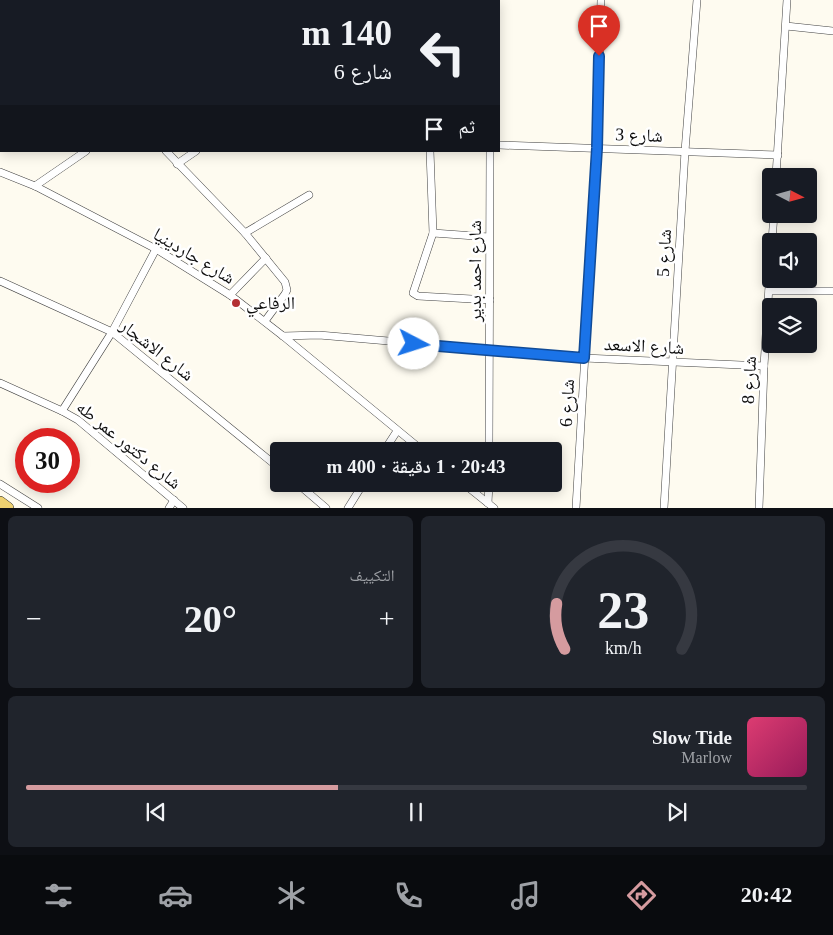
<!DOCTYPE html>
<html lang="ar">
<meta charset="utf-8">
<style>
:root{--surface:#171b24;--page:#20242c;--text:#f1f3f6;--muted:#9ea1a6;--line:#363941;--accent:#d59b9f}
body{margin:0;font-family:"Times New Roman","Noto Naskh Arabic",serif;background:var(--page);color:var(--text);direction:rtl;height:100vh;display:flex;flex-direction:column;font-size:19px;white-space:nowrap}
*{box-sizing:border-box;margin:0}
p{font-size:16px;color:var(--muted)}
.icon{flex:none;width:28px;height:28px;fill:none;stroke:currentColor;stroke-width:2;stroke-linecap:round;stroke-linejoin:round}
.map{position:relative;height:508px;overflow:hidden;direction:ltr}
.side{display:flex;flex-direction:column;gap:8px;padding:8px;background:#0d0f14;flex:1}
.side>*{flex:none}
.banner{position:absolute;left:0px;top:0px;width:500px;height:152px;box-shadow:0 2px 12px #0003;direction:rtl;background:#171b24;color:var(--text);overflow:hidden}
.needle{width:32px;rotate:96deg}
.tools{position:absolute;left:762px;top:168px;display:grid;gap:10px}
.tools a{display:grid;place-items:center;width:55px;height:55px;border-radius:5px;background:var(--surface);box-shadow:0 2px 12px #0003;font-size:25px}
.speed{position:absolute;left:15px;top:428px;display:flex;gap:10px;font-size:25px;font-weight:700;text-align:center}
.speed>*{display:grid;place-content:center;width:65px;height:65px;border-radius:50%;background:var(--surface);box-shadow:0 2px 12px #0003;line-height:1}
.speed .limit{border:8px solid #d22;background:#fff;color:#111}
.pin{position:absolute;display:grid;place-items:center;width:42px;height:42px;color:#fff;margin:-51px -21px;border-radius:50% 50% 50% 0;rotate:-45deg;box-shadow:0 0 5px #0007}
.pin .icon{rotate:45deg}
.me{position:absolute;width:55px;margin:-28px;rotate:95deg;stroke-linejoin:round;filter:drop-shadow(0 0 4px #0008)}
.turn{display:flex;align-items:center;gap:18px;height:105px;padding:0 25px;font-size:22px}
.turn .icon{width:65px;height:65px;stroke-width:2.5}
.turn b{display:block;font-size:35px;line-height:42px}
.then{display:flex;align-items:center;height:48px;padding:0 25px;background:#0003;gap:10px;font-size:19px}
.big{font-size:38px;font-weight:600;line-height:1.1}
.side .tile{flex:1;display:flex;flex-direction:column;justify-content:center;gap:8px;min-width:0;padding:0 18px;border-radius:8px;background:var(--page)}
.side .dial{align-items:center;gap:0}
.dial svg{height:130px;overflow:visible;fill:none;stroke:var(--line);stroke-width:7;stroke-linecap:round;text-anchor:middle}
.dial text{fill:var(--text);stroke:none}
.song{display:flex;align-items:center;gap:15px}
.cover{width:60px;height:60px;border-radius:8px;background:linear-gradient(135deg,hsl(340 70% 55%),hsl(330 70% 35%))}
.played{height:5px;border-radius:2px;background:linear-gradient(90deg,var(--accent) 40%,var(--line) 40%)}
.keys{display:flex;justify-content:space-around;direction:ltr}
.heat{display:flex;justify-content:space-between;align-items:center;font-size:28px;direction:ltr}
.side .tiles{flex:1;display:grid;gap:8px;grid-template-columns:1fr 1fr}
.tile:last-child{grid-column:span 2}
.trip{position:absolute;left:270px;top:442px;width:292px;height:50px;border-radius:5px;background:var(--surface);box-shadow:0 2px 12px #0003;font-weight:600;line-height:50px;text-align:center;direction:rtl}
.tabs{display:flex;height:80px;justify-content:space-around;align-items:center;background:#090b0e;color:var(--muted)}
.tabs .icon{width:35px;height:35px}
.tabs .current{color:var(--accent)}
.tabs b{font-size:22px;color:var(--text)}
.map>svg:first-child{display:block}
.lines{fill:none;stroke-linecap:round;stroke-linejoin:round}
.minor-casing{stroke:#414141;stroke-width:8}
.primary-casing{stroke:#1f1f1f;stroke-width:12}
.minor{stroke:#fff;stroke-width:7}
.primary{stroke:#eed170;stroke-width:11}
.route-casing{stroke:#114b97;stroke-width:12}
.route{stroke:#1a73e8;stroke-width:9}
.poi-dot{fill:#b33035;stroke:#fff;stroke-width:2}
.labels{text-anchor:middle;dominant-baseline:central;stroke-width:5;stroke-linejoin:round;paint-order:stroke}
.street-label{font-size:18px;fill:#0e0e0e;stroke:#fff}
.poi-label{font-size:18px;fill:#0e0e0e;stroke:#fff;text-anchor:start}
</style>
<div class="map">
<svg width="833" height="508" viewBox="0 0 833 508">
<rect width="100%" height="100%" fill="#fefbf0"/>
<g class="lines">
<defs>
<g id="minor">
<path d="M215 0V1"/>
<path d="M397 0 398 1"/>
<path d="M486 0 487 1"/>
<path d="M137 1 139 0"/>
<path d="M310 1 312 0"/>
<path d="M786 26 833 31"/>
<path d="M0 86H1"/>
<path d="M499 145 778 155"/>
<path d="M166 151 245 233 285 282 287 290 285 294 265 321"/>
<path d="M430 151 433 233 413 293 418 296 490 300"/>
<path d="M177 164 196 151"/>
<path d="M0 172 35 186 156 249 230 295 283 336 423 451"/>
<path d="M776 176 787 0"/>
<path d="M35 186 86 151"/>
<path d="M245 233 309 195"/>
<path d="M433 233 489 237"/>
<path d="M772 241 774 214"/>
<path d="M0 281 112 332 279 468"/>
<path d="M769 291H833"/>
<path d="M230 295 266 258"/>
<path d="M283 336 319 335 584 358 764 366"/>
<path d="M0 383 62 411 78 420 183 508"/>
<path d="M62 411 112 332 156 249"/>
<path d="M384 451 397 431"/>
<path d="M489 451 490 151"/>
<path d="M0 484 38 508"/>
<path d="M298 484 326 508"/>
<path d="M464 484 494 508"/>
<path d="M488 503 489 484"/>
<path d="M169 508 174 500"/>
<path d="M348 508 363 484"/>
<path d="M576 508 597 148 601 0"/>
<path d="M664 508 685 151 697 0"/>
<path d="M759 508 764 366 771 254"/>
</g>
<path id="primary" d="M0 502 8 508"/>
</defs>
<use href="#minor" class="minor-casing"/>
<use href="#primary" class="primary-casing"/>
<use href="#minor" class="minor"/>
<use href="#primary" class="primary"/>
</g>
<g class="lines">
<defs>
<path id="route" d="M414 344 584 358 597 148 599 56"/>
</defs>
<use href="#route" class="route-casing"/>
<use href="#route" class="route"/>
</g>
<circle class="poi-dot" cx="236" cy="303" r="5"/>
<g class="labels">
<g class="street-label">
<text transform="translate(639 135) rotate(2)">شارع 3</text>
<text transform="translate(664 253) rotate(-87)">شارع 5</text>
<text transform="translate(194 256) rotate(31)">شارع جاردينيا</text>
<text transform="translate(475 271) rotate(-90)">شارع احمد بدير</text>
<text transform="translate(644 346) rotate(3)">شارع الاسعد</text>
<text transform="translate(157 350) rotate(38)">شارع الاشجار</text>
<text transform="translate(749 380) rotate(-87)">شارع 8</text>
<text transform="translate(567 403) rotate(-87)">شارع 6</text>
<text transform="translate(129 445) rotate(39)">شارع دكتور عمر طه</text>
</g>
<g class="poi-label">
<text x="246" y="303">الرفاعي</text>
</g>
</g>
</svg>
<div class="tools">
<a><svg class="needle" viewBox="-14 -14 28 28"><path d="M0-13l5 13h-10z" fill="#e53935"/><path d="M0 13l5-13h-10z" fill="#9ea1a6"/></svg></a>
<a><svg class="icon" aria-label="sound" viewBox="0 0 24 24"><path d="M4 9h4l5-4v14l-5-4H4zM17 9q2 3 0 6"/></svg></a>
<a><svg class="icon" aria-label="layers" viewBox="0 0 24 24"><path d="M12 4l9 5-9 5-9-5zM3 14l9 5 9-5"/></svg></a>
</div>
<div class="speed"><div class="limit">30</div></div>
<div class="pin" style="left:599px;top:56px;background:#d93025"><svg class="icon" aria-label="arrive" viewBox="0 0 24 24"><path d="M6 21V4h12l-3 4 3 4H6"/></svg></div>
<svg class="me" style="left:414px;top:344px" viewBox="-20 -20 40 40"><circle r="19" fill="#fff"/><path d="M0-13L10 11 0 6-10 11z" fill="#1a73e8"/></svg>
<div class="trip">20:43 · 1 دقيقة · 400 m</div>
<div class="banner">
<div class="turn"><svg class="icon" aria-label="left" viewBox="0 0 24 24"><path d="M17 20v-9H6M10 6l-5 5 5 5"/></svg><div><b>140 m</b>شارع 6</div></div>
<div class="then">ثم<svg class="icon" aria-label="arrive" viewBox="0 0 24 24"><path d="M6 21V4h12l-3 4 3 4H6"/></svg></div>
</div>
</div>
<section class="side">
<div class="tiles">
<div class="tile dial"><svg viewBox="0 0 100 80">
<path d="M14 69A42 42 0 1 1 86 69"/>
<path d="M14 69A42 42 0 0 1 9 41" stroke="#d59b9f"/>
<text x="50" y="56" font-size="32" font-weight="700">23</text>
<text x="50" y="72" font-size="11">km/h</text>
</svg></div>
<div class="tile"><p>التكييف</p>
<div class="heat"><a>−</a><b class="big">20°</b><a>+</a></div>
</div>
<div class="tile">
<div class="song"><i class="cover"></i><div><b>Slow Tide</b><p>Marlow</p></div></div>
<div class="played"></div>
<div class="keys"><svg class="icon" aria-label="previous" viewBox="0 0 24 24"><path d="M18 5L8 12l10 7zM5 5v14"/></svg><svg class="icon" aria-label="pause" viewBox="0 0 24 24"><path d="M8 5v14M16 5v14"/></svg><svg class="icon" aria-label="next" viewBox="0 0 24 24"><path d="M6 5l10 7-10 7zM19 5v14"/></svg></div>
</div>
</div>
</section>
<nav class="tabs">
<b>20:42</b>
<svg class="icon current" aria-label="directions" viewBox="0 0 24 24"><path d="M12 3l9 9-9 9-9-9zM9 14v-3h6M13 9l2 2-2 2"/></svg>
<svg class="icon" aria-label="music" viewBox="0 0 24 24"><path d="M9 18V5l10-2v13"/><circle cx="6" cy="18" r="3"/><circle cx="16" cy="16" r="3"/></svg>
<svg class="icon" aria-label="phone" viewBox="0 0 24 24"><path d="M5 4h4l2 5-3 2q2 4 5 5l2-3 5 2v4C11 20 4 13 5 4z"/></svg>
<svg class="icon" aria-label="climate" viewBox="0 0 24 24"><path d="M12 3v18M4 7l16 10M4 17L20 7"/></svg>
<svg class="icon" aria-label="car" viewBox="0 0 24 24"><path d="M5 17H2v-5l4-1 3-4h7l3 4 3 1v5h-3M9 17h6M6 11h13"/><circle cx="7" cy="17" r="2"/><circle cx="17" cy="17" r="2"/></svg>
<svg class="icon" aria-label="filters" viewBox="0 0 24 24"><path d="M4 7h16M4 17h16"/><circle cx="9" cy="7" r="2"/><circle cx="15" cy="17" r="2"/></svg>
</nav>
